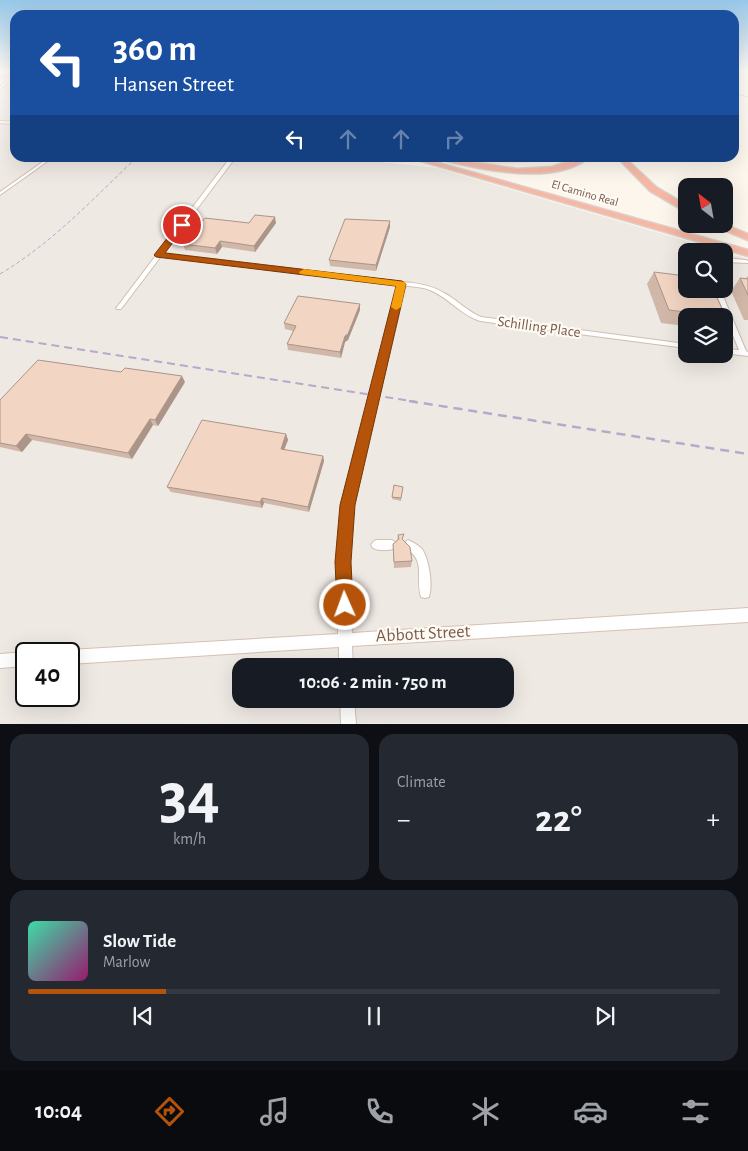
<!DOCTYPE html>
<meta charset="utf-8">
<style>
:root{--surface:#171b24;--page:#242831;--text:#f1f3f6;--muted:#9ea1a6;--line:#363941;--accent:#b45309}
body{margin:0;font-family:"Alegreya Sans",sans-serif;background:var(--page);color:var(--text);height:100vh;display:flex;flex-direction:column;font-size:19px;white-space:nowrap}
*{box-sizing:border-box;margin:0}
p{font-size:16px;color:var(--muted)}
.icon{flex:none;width:28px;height:28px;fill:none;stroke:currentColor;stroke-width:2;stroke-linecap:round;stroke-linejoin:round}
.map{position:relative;height:724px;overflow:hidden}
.details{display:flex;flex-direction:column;gap:10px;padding:10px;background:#0d0f14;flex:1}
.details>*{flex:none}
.guide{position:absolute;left:10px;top:10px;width:729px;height:152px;border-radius:15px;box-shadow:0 5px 20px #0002;background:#1a4fa0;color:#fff;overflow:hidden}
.needle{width:32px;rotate:329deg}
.buttons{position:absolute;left:678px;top:178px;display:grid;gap:10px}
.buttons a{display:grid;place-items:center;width:55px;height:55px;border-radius:10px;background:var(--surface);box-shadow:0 5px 20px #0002;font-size:25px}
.speed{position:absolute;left:15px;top:642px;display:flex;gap:10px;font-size:25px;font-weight:700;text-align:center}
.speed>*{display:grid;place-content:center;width:65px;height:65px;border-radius:50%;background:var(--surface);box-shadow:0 5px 20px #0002;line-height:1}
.speed .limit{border:2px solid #111;border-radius:8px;background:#fff;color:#111}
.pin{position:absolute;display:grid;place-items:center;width:42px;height:42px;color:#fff;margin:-21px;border:2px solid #fff;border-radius:50%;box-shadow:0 1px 5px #0007}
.me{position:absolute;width:55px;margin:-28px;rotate:358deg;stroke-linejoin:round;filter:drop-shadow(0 0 4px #0008)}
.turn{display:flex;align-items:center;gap:18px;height:105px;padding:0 20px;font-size:22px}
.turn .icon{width:65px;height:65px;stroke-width:2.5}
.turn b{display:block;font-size:35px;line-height:42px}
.lanes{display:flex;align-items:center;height:48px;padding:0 20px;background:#0003;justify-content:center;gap:25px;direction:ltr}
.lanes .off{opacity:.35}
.big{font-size:38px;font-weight:600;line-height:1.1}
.details .card{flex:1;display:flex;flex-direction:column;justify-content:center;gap:8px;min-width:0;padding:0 18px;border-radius:15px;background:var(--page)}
.details .dial{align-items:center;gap:0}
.dial b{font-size:65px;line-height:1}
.song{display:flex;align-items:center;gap:15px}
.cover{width:60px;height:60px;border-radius:8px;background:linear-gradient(135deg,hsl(160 70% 55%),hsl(320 70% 35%))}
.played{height:5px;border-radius:2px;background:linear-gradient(90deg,var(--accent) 20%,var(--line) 20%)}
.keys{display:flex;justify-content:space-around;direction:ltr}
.heat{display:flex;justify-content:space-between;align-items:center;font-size:28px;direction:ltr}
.details .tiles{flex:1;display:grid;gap:10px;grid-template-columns:1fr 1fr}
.card:last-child{grid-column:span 2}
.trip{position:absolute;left:232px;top:658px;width:282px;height:50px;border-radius:15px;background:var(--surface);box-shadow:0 5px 20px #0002;font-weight:600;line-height:50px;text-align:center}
.tab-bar{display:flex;height:80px;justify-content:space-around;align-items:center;background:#090b0e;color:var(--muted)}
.tab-bar .icon{width:35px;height:35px}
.tab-bar .selected{color:var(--accent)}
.tab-bar b{font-size:22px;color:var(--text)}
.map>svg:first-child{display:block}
.commercial{fill:#fde8e0}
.industrial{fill:#efe9e4;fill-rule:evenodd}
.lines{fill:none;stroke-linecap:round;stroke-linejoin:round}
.stream{stroke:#a5d3da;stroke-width:1}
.street-casing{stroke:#d1beb0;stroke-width:2}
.secondary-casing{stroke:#d6c0b0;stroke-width:2}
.highway-casing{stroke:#dad1cd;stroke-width:3}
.street{fill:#fff;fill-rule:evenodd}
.secondary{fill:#fff;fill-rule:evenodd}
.highway{fill:#f7b7a3;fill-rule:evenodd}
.rail-far2{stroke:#b9a8c9;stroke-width:1;stroke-dasharray:4 2.5;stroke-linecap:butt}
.rail-far1{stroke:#b9a8c9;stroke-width:2;stroke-dasharray:8 5;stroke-linecap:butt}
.rail{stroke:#b9a8c9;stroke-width:2.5;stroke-dasharray:9 6;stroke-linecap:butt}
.highway-bridge-casing{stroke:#dad1cd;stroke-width:8;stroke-linecap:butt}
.highway-bridge{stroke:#f7b7a3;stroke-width:6}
.wall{fill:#d1b7a8}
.shaded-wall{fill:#aa9588}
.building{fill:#f3d5c3;stroke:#aa9588}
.route{fill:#b45309;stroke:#753606}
.slow{fill:#f59e0b}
.labels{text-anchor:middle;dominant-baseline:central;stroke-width:4.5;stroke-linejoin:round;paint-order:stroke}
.far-street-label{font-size:12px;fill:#7a5c4d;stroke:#fffaf3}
.street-label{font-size:15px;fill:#7a5c4d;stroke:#fffaf3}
.near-street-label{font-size:18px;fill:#7a5c4d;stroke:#fffaf3}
</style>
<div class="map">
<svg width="748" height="724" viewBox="0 0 748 724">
<rect width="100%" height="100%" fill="#fdf6ec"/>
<path class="commercial" d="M456 158H556L525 163 486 165Z"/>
<path class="industrial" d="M15 81V158H366L381 162 437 168 721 251H686V289H724V252L748 259V723L0 724V87H5ZM686 316H724V354H686ZM26 654H69V696H26ZM241 666H506V699H241Z"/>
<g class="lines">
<path class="stream" d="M734 93 748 97"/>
<defs>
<g id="street">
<path d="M0 78H2L3 79 0 80Z"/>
<path d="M9 79 12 80 0 89V86Z"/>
<path d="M48 158H52L0 195V192Z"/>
<path d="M159 253 162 255 121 309H117L116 308 117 307 157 254Z"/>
<path d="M724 258 746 260 748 261V263L724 262Z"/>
<path d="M402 282C417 283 431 285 444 293 457 300 467 311 481 317L686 344V348L480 321C461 315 450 299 432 291 422 286 411 287 400 285L399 284Z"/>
<path d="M714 289H720L746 351 748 352V356L724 353V349L739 350Z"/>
<path d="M376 540H392L395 542 397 545 395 548C389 551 379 551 373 548L371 545 373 542Z"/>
<path d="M408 540C413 542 418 545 422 549 429 559 433 585 429 597L425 598 421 597C415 578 427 560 405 548L403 545 405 542Z"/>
</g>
<g id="secondary">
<path d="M0 121 15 122V124L0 123Z"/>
<path d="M230 158H235L164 253 402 282 406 284 353 505 349 562 352 633 748 608V622L352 646 353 666H339V647L69 664V654H63L69 650 338 634 337 562 341 505 398 286 157 256V254Z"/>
<path d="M26 652 30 654H26V666L0 668V654Z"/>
<path d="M340 699H354L356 724H341Z"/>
</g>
<g id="highway">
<rect x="0" y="74" width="15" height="4"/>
<path d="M411 158H421L748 250V256Z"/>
<path d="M447 158 517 169 552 167 579 158H588C554 185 485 170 447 161Z"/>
<path d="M618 158H625L656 187 686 205V212L650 191Z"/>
<path d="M710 224H723L748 234V240Z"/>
</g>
</defs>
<use href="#street" class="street-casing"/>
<use href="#secondary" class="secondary-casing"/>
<use href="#highway" class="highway-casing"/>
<use href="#street" class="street"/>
<use href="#secondary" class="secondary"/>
<use href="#highway" class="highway"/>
<path class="rail-far2" d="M0 274C52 243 92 200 136 158"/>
<path class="rail-far1" d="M0 337 417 402"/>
<path class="rail" d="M409 401 748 454"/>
<defs>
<path id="highway-bridge" d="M3 73H14"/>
</defs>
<use href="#highway-bridge" class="highway-bridge-casing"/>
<use href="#highway-bridge" class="highway-bridge"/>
</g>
<g class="wall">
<path d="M249 223H276L255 252 222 247 217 254 185 250 183 244Z"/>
<path d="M390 227 376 271 330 266 329 260Z"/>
<path d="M654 272 726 317 724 321V316H686V326L661 323 647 284Z"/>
<path d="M748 276V320H744L731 291 740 278 745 279Z"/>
<path d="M360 310 348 340 345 342 341 358 288 350 287 344 293 331 285 329 284 323Z"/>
<path d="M185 382 158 426 153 425 132 459 32 440 22 452 0 447V400Z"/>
<path d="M286 434 288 440 284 450 323 456 324 461 309 512 264 503 262 508 171 492 167 487Z"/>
<path d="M394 485 403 487 401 501 392 499Z"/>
<path d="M398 535 403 540 412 561 411 567 394 568 393 551V544L397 541Z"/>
</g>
<g class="shaded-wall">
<path d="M275 217 276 223 255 252 254 246Z"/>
<path d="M390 221V227L376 271V265Z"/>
<path d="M220 241 222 247 217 254 215 248Z"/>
<path d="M360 304V310L348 340 345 342 341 358 340 352 345 336Z"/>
<path d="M182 376 185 382 158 426 155 420Z"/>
<path d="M150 419 153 425 132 459 128 453Z"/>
<path d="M26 434 32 440 22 452 16 446Z"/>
<path d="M286 434 288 440 282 455 281 449Z"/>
<path d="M323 456 324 461 309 512 308 507Z"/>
<path d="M262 498 264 503 262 508 260 502Z"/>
</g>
<g class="building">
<path d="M255 215 275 217 254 246 220 241 215 248 183 244 205 218 249 223Z"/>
<path d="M345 219 390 221 376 265 329 260Z"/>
<path d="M654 272 686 276V289H713L726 317 669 310Z"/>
<path d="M740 278 748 279V295Z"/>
<path d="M298 296 360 304 348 334 345 336 340 352 287 344 296 326 284 323Z"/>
<path d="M38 360 121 372 125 368 182 376 155 420 150 419 128 453 26 434 16 446 0 443V400Z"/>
<path d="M202 420 286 434 281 449 323 456 308 507 262 498 260 502 167 487Z"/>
<path d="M394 485 403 487 401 498 392 497Z"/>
<path d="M404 534 402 539 410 547 412 561 394 562 393 544 399 539 398 535Z"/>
</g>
<linearGradient id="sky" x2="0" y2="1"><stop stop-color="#97c7e8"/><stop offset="0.41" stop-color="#fefbf6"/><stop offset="1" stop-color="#fefbf6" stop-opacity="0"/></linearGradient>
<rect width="748" height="174" fill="url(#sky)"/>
<path class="route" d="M179 223 186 225 165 253 402 281 406 284 355 505 351 562 353 605 351 611 345 613 339 611 337 605 335 562 340 505 396 286 156 257 154 255Z"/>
<path class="slow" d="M304 269 405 282 406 284 401 307 396 310 391 307 396 286 300 274 299 272Z"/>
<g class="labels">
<g class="far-street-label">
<text transform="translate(585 193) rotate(16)">El Camino Real</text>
</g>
<g class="street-label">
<text transform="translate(539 327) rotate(8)">Schilling Place</text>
</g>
<g class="near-street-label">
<text transform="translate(423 634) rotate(-3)">Abbott Street</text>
</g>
</g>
</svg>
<div class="buttons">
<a><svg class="needle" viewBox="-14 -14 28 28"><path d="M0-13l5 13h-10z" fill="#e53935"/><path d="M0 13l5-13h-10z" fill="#9ea1a6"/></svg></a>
<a><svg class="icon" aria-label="search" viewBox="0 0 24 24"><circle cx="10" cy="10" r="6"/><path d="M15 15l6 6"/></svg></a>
<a><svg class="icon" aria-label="layers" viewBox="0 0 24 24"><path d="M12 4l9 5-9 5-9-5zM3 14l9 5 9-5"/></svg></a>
</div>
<div class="speed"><div class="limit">40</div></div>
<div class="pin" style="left:182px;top:225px;background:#d93025"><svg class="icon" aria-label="arrive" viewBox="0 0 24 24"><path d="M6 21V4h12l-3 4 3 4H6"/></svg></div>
<svg class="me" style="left:345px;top:605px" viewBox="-20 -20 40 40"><circle r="17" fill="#b45309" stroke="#fff" stroke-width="3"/><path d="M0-11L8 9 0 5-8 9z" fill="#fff"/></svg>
<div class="trip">10:06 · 2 min · 750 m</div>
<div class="guide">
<div class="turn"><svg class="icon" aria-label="left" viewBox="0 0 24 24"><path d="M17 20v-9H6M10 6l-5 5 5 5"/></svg><div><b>360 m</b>Hansen Street</div></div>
<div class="lanes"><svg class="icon" aria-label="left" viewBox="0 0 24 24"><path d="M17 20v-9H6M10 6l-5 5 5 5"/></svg><svg class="icon off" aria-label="ahead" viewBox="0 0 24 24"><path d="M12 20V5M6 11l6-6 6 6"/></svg><svg class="icon off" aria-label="ahead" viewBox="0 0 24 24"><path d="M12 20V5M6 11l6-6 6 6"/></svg><svg class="icon off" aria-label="right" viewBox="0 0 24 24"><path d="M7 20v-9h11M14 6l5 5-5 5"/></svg></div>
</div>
</div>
<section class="details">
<div class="tiles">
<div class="card dial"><b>34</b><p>km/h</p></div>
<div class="card"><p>Climate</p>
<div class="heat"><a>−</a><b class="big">22°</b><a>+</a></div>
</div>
<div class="card">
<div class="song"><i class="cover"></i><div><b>Slow Tide</b><p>Marlow</p></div></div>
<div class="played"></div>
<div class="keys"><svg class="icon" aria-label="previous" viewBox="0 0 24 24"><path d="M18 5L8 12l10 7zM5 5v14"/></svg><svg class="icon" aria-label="pause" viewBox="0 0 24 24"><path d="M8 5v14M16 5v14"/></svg><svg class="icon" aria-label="next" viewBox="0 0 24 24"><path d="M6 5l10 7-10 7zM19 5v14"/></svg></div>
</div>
</div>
</section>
<nav class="tab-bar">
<b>10:04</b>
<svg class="icon selected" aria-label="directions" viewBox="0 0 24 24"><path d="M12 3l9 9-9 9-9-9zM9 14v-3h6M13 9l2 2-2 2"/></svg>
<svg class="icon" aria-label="music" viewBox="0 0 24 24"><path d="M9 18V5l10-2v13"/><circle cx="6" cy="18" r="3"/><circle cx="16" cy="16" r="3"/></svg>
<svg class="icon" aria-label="phone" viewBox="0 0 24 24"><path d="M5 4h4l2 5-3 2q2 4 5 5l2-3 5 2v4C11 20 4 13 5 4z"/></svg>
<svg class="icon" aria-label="climate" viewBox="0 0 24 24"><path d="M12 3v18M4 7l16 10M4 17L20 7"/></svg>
<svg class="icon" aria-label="car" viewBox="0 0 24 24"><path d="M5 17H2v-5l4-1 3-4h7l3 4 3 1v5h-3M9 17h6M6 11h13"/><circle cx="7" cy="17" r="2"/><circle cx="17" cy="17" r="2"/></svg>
<svg class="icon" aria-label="filters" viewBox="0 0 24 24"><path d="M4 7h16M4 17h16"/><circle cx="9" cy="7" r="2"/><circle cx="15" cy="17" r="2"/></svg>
</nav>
